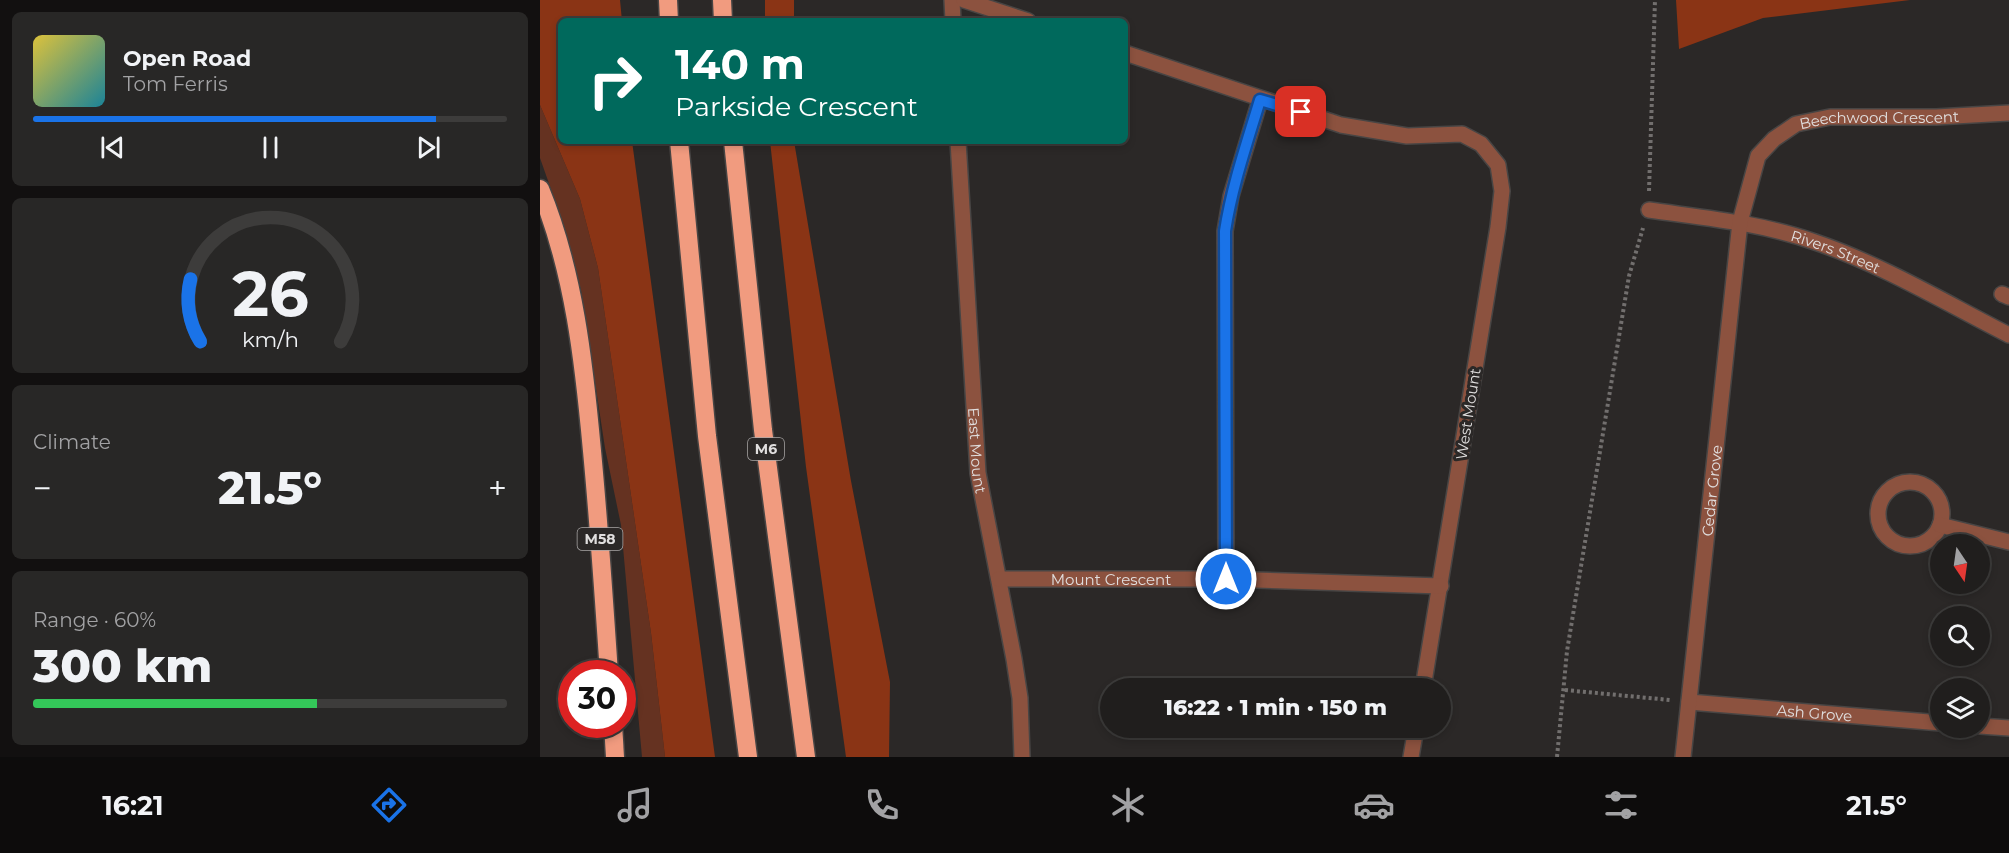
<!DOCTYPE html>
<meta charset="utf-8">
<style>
:root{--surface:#201e1d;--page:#282726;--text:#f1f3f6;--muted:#a2a2a4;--line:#3d3c3b;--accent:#1a73e8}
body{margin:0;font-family:Montserrat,sans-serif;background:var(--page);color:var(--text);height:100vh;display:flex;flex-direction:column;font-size:22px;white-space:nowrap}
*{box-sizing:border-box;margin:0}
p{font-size:20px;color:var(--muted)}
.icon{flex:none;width:33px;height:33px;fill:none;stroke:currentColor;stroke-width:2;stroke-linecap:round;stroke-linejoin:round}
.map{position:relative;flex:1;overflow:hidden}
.drawer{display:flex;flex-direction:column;gap:12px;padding:12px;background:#121010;width:540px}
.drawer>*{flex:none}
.top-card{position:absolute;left:18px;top:18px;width:570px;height:126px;border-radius:9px;box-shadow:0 3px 9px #0003,0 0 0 2px var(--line);background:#00695c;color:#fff;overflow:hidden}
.needle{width:39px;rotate:167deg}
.buttons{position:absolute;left:1390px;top:534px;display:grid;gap:12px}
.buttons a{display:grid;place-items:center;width:60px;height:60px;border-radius:50%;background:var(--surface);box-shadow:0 3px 9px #0003,0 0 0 2px var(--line);font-size:30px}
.speed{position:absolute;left:18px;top:660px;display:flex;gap:12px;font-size:30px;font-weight:700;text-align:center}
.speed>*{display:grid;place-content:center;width:78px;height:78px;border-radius:50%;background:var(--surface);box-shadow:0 3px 9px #0003,0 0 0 2px var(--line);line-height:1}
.speed .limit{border:9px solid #d22;background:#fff;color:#111}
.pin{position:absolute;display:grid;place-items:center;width:51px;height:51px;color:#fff;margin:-26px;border-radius:12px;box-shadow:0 3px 9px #0006}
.me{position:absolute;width:66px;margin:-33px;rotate:0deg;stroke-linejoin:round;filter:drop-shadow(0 0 4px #0008)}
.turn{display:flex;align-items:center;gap:21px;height:126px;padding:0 18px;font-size:27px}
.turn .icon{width:78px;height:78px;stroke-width:2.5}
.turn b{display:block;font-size:42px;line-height:51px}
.big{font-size:45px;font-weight:800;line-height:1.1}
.drawer .card{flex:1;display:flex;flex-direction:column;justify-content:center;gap:9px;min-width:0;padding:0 21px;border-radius:9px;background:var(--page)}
.drawer .dial{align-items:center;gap:0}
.dial svg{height:156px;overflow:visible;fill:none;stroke:var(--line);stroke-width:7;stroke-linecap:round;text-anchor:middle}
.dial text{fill:var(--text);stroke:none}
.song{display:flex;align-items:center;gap:18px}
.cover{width:72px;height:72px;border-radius:9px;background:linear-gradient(135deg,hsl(50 70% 55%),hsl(190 70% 35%))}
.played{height:6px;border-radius:3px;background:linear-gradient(90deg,var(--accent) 85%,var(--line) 85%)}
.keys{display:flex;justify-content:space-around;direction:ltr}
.heat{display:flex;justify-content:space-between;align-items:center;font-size:33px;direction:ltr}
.charge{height:9px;border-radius:4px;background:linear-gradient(90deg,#34c759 60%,var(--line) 0)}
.trip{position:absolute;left:560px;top:678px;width:351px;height:60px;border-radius:30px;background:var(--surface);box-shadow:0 3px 9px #0003,0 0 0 2px var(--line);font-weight:800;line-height:60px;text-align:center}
.tab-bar{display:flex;height:96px;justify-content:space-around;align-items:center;background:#0d0c0c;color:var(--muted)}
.tab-bar .icon{width:42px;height:42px}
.tab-bar .current{color:var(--accent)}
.tab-bar b{font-size:27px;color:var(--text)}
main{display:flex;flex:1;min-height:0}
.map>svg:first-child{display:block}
.green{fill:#653221}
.forest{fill:#8a3415}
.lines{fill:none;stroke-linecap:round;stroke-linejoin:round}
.minor-casing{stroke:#484544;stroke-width:18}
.highway-casing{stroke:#484544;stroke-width:21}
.path{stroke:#726f6e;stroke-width:4;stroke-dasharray:3 3;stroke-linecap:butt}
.minor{stroke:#8c523f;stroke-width:15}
.highway{stroke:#f19b7f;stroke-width:18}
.route-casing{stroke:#114b97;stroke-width:15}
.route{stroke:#1a73e8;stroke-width:10}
.labels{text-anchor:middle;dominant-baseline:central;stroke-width:6;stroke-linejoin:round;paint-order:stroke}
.shield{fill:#2b2827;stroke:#aaa7a7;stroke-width:1.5}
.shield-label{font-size:14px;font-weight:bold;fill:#e0dede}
.street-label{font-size:15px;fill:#e0dede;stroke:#2b2827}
</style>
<main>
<section class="drawer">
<div class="card">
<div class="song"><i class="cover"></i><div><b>Open Road</b><p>Tom Ferris</p></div></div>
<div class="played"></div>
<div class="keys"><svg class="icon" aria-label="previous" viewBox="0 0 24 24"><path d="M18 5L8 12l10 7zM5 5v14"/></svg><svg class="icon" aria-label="pause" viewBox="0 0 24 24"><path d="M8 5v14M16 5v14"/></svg><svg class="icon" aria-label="next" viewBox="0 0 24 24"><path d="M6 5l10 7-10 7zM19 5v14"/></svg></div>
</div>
<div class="card dial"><svg viewBox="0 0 100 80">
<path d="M14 69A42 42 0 1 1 86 69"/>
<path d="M14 69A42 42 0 0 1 9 37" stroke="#1a73e8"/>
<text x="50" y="56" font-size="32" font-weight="700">26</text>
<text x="50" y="72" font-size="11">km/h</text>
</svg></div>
<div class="card"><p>Climate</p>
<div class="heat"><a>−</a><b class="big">21.5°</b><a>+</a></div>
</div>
<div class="card"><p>Range · 60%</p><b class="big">300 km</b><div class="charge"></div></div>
</section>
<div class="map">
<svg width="1469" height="757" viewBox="0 0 1469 757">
<rect width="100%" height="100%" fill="#2b2827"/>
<path class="green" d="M0 105 40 199 58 268 111 633 125 757H102L81 525 65 448 41 290 25 229 0 158Z"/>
<g class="forest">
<path d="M0 0H80L82 21H21V141H92L175 757H125L111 633 58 268 40 199 0 105Z"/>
<rect x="225" y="0" width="29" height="21"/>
<path d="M1136 0H1370L1223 18 1139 49Z"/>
<path d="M230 141H254L311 481 350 682 349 757H306L266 467Z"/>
</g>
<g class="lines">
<defs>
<g id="minor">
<path d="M412 0 413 21"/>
<path d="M424 0 488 21"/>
<path d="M585 53 801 125 867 136 922 134 941 144 958 165 962 191 958 227 883 688"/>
<path id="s1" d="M418 141 438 473 474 659 480 698 482 757"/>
<path id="s2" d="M1109 210C1165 218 1222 223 1275 242 1343 265 1406 303 1469 335"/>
<path d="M1462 294 1469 297"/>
<circle cx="1370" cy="514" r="32"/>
<path d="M1400 525 1469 542"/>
<path id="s3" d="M459 579H686L901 586"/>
<path d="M686 579 685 231 691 196 720 100"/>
<path id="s4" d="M1149 702 1401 723"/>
<path d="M1440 726 1469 728"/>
<path d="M871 757 876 728"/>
<path id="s5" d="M1143 757 1200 222 1218 156 1234 139 1256 124 1290 117H1396L1469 113"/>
</g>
<g id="highway">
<path d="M128 0 129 21"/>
<path d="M182 0 183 21"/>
<path d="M139 141 167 436 208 757"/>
<path d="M193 141 223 430 266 757"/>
<path d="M0 189C34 271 44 363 52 451 59 525 64 599 69 674"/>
<path d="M73 724 75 757"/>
</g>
</defs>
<use href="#minor" class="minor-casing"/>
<use href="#highway" class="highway-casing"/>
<g class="path">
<path d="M1109 191 1115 0"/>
<path d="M1025 690 1130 700"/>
<path d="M1017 757 1027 651 1089 276 1103 228"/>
</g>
<use href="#minor" class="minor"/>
<use href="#highway" class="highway"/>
</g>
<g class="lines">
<defs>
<path id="route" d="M686 579 685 231C692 186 707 143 720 100L761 112"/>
</defs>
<use href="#route" class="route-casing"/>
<use href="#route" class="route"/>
</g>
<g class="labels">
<g class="shield">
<rect x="208" y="438" width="36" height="22" rx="4.5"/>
<rect x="37.5" y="528" width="45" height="22" rx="4.5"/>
</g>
<g class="shield-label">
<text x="226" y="449">M6</text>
<text x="60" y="539">M58</text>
</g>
<g class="street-label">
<text stroke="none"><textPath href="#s5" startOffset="740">Beechwood Crescent</textPath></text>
<text stroke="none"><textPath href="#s2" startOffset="192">Rivers Street</textPath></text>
<text transform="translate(928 414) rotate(-81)">West Mount</text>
<text stroke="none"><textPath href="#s1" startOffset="310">East Mount</textPath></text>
<text stroke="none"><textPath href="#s5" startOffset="268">Cedar Grove</textPath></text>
<text stroke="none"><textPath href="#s3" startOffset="112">Mount Crescent</textPath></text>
<text stroke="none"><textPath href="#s4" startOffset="126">Ash Grove</textPath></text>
</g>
</g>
</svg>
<div class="buttons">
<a><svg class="needle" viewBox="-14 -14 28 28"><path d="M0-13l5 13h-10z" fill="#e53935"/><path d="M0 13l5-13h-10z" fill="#a2a2a4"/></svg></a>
<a><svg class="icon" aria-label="search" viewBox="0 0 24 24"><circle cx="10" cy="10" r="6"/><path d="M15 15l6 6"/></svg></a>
<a><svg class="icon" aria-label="layers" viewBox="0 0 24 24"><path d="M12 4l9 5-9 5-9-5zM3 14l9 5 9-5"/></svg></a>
</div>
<div class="speed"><div class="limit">30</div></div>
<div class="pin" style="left:761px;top:112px;background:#d93025"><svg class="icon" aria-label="arrive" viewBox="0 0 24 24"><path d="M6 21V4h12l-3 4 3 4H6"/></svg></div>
<svg class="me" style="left:686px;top:579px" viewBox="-20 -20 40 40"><circle r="17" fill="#1a73e8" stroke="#fff" stroke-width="3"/><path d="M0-11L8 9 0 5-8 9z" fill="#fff"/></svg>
<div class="trip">16:22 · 1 min · 150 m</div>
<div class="top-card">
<div class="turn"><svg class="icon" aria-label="right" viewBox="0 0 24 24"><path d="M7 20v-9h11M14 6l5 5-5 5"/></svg><div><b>140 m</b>Parkside Crescent</div></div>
</div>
</div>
</main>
<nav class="tab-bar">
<b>16:21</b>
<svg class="icon current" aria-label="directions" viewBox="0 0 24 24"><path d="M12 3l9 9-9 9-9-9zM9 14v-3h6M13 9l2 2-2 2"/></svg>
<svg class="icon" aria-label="music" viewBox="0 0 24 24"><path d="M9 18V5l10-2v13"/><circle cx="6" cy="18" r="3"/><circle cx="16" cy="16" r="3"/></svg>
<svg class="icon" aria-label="phone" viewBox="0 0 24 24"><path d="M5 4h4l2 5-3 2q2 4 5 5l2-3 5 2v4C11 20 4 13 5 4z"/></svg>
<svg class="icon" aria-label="climate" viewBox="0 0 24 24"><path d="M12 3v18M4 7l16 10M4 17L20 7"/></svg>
<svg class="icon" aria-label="car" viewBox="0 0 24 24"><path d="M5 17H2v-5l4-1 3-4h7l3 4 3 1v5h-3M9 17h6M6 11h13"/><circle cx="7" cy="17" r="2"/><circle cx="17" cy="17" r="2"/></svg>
<svg class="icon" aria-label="filters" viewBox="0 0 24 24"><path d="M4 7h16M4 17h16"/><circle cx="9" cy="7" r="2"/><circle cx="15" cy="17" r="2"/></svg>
<b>21.5°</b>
</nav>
